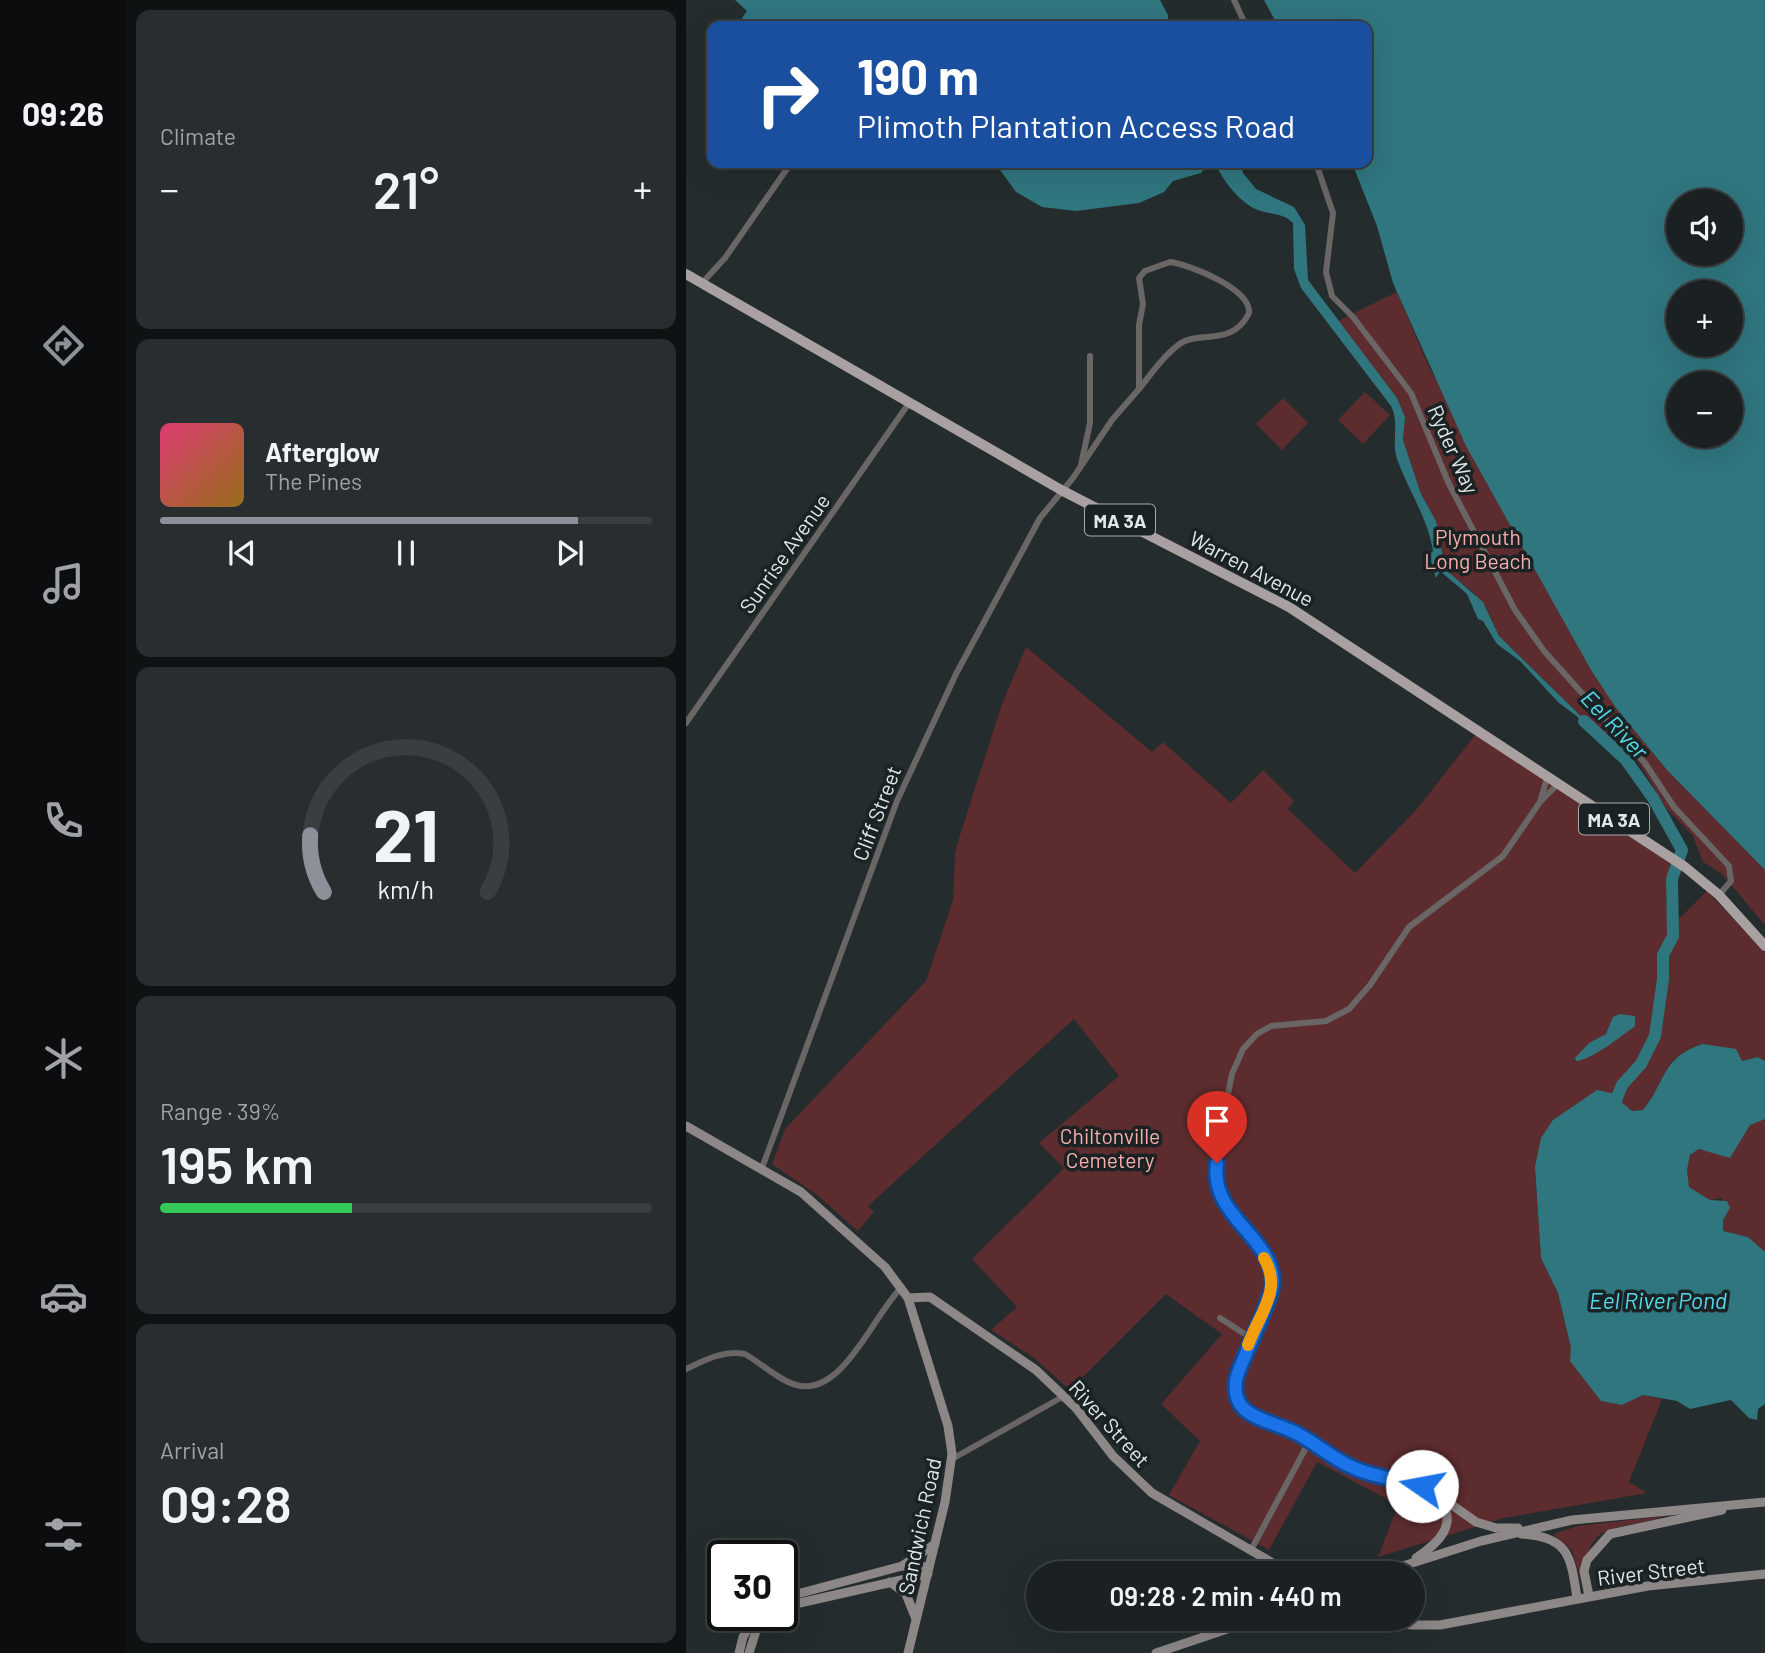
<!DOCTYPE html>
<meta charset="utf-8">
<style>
:root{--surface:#1b2122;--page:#282e2f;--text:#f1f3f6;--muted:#a0a3a5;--line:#393e40;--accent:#8c9099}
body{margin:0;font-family:Barlow,sans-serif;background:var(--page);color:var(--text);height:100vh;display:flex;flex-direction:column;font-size:26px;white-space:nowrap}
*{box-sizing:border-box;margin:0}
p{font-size:23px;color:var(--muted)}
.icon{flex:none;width:38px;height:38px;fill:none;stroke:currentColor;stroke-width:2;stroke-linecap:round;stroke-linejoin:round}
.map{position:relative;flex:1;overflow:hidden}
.sheet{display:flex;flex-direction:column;gap:10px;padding:10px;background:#0f1213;width:560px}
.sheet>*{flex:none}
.guide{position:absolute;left:21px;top:21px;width:665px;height:147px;border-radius:14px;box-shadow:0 7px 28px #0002,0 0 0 2px var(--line);background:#1a4fa0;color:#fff;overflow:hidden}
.tools{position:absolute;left:980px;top:189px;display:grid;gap:14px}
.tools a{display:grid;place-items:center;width:77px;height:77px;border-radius:50%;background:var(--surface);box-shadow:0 7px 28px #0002,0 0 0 2px var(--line);font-size:35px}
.speed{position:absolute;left:21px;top:1540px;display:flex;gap:14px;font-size:35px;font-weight:700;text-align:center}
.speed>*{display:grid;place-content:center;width:91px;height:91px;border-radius:50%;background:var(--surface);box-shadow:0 7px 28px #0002,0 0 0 2px var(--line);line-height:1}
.speed .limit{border:4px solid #111;border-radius:10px;background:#fff;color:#111}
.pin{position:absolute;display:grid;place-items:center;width:60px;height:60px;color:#fff;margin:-72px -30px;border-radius:50% 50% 50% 0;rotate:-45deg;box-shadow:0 0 7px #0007}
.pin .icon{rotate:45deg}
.me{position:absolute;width:77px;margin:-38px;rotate:282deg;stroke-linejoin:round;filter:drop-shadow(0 0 5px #0008)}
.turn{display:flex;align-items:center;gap:24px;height:147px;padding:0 35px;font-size:32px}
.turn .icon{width:91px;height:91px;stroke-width:2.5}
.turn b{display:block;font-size:49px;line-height:60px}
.big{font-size:52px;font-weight:600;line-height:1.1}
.sheet .card{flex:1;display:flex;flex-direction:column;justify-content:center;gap:10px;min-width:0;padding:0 24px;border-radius:14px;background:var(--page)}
.sheet .dial{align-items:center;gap:0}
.dial svg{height:182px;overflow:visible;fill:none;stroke:var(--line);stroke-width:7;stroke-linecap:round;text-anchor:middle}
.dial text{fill:var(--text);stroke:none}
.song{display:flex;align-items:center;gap:21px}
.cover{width:84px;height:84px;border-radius:10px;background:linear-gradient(135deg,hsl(340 70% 55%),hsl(40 70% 35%))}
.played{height:7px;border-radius:4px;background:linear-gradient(90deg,var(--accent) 85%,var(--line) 85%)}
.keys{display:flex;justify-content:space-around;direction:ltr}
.heat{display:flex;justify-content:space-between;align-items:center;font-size:38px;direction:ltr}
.charge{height:10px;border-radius:5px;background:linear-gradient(90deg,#34c759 39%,var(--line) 0)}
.trip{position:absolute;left:340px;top:1561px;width:399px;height:70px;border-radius:35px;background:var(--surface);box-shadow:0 7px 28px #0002,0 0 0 2px var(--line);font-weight:600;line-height:70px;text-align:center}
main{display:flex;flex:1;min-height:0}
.dock{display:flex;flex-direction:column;width:126px;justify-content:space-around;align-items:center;background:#0b0d0e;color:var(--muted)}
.dock .icon{width:49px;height:49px}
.dock .active{color:var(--accent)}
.dock b{font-size:32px;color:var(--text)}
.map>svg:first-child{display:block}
.green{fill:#5d2c2e}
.water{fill:#30767f;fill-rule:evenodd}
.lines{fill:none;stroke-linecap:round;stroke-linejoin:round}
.river{stroke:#30767f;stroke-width:12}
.street{stroke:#696665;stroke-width:6}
.secondary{stroke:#8d8787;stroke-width:9}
.primary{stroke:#a9a1a1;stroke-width:10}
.route-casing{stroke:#114b97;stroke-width:18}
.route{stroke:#1a73e8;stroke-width:12}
.slow{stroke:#f59e0b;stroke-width:12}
.labels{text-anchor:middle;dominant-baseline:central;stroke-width:7;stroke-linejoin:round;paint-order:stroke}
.shield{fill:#1a2223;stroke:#a6acac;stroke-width:2}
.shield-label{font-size:19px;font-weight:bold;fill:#e2e7e7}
.street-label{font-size:21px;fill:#e2e7e7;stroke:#1a2223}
.park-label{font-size:21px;fill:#f9adad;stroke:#1a2223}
.water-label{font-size:23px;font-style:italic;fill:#51daeb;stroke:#1a2223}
</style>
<main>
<nav class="dock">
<b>09:26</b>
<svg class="icon active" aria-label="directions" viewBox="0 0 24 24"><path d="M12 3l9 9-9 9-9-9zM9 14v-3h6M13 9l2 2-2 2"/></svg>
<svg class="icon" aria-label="music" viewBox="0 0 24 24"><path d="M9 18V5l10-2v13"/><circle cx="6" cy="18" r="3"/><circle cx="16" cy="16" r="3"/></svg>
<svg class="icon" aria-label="phone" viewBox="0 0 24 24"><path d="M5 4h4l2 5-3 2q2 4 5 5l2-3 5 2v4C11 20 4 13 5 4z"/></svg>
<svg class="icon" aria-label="climate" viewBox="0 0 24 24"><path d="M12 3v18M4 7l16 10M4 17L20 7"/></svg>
<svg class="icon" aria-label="car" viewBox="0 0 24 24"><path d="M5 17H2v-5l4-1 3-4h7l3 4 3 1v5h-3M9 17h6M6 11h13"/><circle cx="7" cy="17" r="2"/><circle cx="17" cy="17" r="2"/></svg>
<svg class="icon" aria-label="filters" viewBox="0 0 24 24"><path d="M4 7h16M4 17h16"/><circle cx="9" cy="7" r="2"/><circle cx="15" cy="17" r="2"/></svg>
</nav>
<section class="sheet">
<div class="card"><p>Climate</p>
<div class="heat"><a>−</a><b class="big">21°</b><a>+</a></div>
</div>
<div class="card">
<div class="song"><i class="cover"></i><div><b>Afterglow</b><p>The Pines</p></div></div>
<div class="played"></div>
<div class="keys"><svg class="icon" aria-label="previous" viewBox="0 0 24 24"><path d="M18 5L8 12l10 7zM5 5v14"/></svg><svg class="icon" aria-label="pause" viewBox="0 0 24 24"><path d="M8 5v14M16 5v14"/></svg><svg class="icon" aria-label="next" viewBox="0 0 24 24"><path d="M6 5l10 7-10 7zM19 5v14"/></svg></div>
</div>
<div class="card dial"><svg viewBox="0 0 100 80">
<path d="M14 69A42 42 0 1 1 86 69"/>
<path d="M14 69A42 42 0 0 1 8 44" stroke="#8c9099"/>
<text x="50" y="56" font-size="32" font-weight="700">21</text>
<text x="50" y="72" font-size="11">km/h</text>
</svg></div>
<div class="card"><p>Range · 39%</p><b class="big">195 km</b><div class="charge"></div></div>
<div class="card"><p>Arrival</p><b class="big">09:28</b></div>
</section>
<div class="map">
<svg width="1079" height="1653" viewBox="0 0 1079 1653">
<rect width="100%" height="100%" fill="#242c2d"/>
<g class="green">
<path d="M711 292 743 367 930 708 981 770 1079 870V925L1036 874 1017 862 1007 836 981 809 948 755 896 717 813 636 801 609 789 594 759 569 750 521 735 494 717 440 719 417 711 398 652 321Z"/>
<path d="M679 392 704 415 677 444 652 420Z"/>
<path d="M597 398 622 423 596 450 570 424Z"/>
<path d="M340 647 466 752 477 742 545 803 577 770 608 801 602 809 669 873 731 809 790 734 984 863 980 901 983 922 995 917 1021 891 1079 953V1061L1072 1057 1056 1061 1017 1044C975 1056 980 1082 957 1110L946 1111 925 1093 849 1167 855 1258 872 1293 885 1348 936 1405 957 1395 976 1399 943 1482 961 1493 818 1518 692 1557 712 1505 631 1462 583 1550 483 1495 514 1441 475 1404 536 1334 480 1294 384 1390 347 1357 305 1330 331 1307 286 1259 378 1168 353 1143 433 1076 388 1019 182 1206 188 1212 172 1231 131 1195 86 1164 99 1129 240 981 267 900 269 853 274 835 316 704Z"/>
<path d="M1077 1117 1079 1119V1252L1062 1237 1037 1231V1220L1044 1208 1035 1198 1024 1200 1003 1187 1001 1170 1004 1155 1013 1149 1044 1157 1064 1125Z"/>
<path d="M979 1516C930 1534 902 1514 896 1584L886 1550 867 1534 892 1526Z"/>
</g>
<g class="water">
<path d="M49 0H474L482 15V26H81L78 23 65 26 56 18 61 11Z"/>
<path d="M578 0H1079V870L981 770 930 708 905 670 780 446 707 283 691 226 666 163H681V26H592ZM1045 201V254H992V201ZM1045 292V345H992V292ZM1045 383V436H992V383Z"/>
<path d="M309 163H521L522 164 515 173 487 181 478 192 453 203 390 211 356 207 330 192Z"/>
<path d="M529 163H554L557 173 570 189 608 207 619 225 622 280 711 398 719 417 717 440 735 494 750 521 759 569 797 602 813 636 910 731 872 702 834 661 811 644 797 621 792 619 781 594 754 571 750 578 743 555 747 551C742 518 722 490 711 459 705 441 714 423 705 406L615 288 608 269 607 223C597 213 588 215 575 211 555 205 537 181 529 163Z"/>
<path d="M934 1014 949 1016V1026C937 1035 904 1061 890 1061L889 1058 903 1043 920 1034 927 1017Z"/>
<path d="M1017 1044 1050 1049 1056 1061 1072 1057 1079 1061V1119L1064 1125 1044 1158 1013 1149 1004 1155 1001 1170 1003 1187 1024 1200 1041 1201 1044 1208 1037 1220V1231L1062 1237 1079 1252V1404L1072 1409 1071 1420 1063 1418 1045 1400 1004 1409 991 1401 957 1395 936 1405 915 1401 884 1361 885 1348 872 1293 855 1258 849 1167 855 1138 867 1120 911 1090 925 1093 946 1111 957 1110C980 1082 975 1057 1017 1044Z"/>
</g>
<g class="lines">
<path class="river" d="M898 721 940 760 967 798 996 850 986 879 987 936 977 955V979L969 1036 955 1064 936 1085 925 1113"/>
<g class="street">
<path d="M548 0 560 26"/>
<path d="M630 163 647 213 640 272 646 296 667 317 725 393 763 484 829 610 858 651 959 763 988 807 1043 866 1045 881 1033 895"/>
<path d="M484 262C505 265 565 289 563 313 547 347 512 331 495 343 479 354 465 374 453 389V325L457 304 453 278 459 271Z"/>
<path d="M17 282 39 258 105 163"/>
<path d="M395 465 404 423V356"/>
<path d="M0 723 223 403"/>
<path d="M854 802 862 775"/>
<path d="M76 1168 211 801 270 674 354 518 387 478 426 420 453 389"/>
<path d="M534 1318 565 1338"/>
<path d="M0 1369C19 1360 37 1350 59 1354 75 1363 92 1380 110 1385 157 1398 188 1313 216 1287"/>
<path d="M266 1459 378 1396"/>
<path d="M749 1493C730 1479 705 1482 683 1474 665 1468 646 1459 631 1448 623 1443 617 1436 609 1432 593 1424 574 1423 560 1412 525 1386 585 1315 587 1284 589 1252 543 1218 530 1189L529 1176 537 1119 546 1074 557 1049 571 1034 585 1026 640 1021 663 1009 684 985 723 927 817 856 854 802 873 783"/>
<path d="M565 1550 623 1442"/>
</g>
<g class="secondary">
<path d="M0 1126 115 1192 199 1267 222 1298 262 1426 266 1454 259 1502 222 1653"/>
<path d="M222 1298 244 1297 350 1370 390 1408 427 1456 466 1493 604 1573"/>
<path d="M749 1493 790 1522 810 1528H832"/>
<path d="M835 1534C883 1536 885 1557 891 1598"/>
<path d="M730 1558C753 1543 773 1524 753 1497"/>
<path d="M217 1566 243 1567"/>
<path d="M695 1573 795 1541 886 1520 1079 1502"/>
<path d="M204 1582 220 1594 230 1619"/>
<path d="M903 1596 898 1571 901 1560 924 1534 1036 1510"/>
<path d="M96 1598 216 1566 249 1544"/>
<path d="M96 1607 242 1574"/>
<path d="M690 1619 726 1625H754L962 1586 1079 1574"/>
<path d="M53 1653 57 1637 70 1615"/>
<path d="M63 1653 70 1631 82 1615"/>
<path d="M470 1653 571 1619"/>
</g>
<path class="primary" d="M0 274 377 491 603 607 999 867 1033 895 1079 946"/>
</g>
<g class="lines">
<defs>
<path id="route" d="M531 1163C523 1216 585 1235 587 1281 588 1295 557 1357 551 1376 541 1417 581 1419 608 1432 629 1442 646 1459 668 1468 690 1478 713 1479 736 1486"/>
</defs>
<use href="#route" class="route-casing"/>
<use href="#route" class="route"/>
<path class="slow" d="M562 1345C573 1314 597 1290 578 1258"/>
</g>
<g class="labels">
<g class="shield">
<rect x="399" y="504.5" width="70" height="31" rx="5"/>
<rect x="893" y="803.5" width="70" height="31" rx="5"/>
</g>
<g class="shield-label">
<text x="434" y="520">MA 3A</text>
<text x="928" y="819">MA 3A</text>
</g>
<g class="street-label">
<text transform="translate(768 449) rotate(66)">Ryder Way</text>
<text transform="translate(98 553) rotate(-55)">Sunrise Avenue</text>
<text transform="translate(566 568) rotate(28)">Warren Avenue</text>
<text transform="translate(190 813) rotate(-69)">Cliff Street</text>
<text transform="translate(424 1423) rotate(48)">River Street</text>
<text transform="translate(233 1526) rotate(-78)">Sandwich Road</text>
<text transform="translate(965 1571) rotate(-7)">River Street</text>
</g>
<g class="park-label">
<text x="792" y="536">Plymouth<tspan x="792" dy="24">Long Beach</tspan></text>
<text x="424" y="1135">Chiltonville<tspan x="424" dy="24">Cemetery</tspan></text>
</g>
<g class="water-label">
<text transform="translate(929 724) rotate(46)">Eel River</text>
<text x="972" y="1300">Eel River Pond</text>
</g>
</g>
</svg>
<div class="tools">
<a><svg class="icon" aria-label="sound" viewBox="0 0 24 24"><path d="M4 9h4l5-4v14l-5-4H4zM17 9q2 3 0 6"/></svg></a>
<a>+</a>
<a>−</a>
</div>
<div class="speed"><div class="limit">30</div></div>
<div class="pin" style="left:531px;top:1163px;background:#d93025"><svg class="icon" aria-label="arrive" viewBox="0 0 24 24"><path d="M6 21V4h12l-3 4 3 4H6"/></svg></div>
<svg class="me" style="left:736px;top:1486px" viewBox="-20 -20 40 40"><circle r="19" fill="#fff"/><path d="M0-13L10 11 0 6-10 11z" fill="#1a73e8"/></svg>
<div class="trip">09:28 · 2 min · 440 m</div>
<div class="guide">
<div class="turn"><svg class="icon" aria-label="right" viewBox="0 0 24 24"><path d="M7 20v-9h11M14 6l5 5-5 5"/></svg><div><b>190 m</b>Plimoth Plantation Access Road</div></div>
</div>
</div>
</main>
